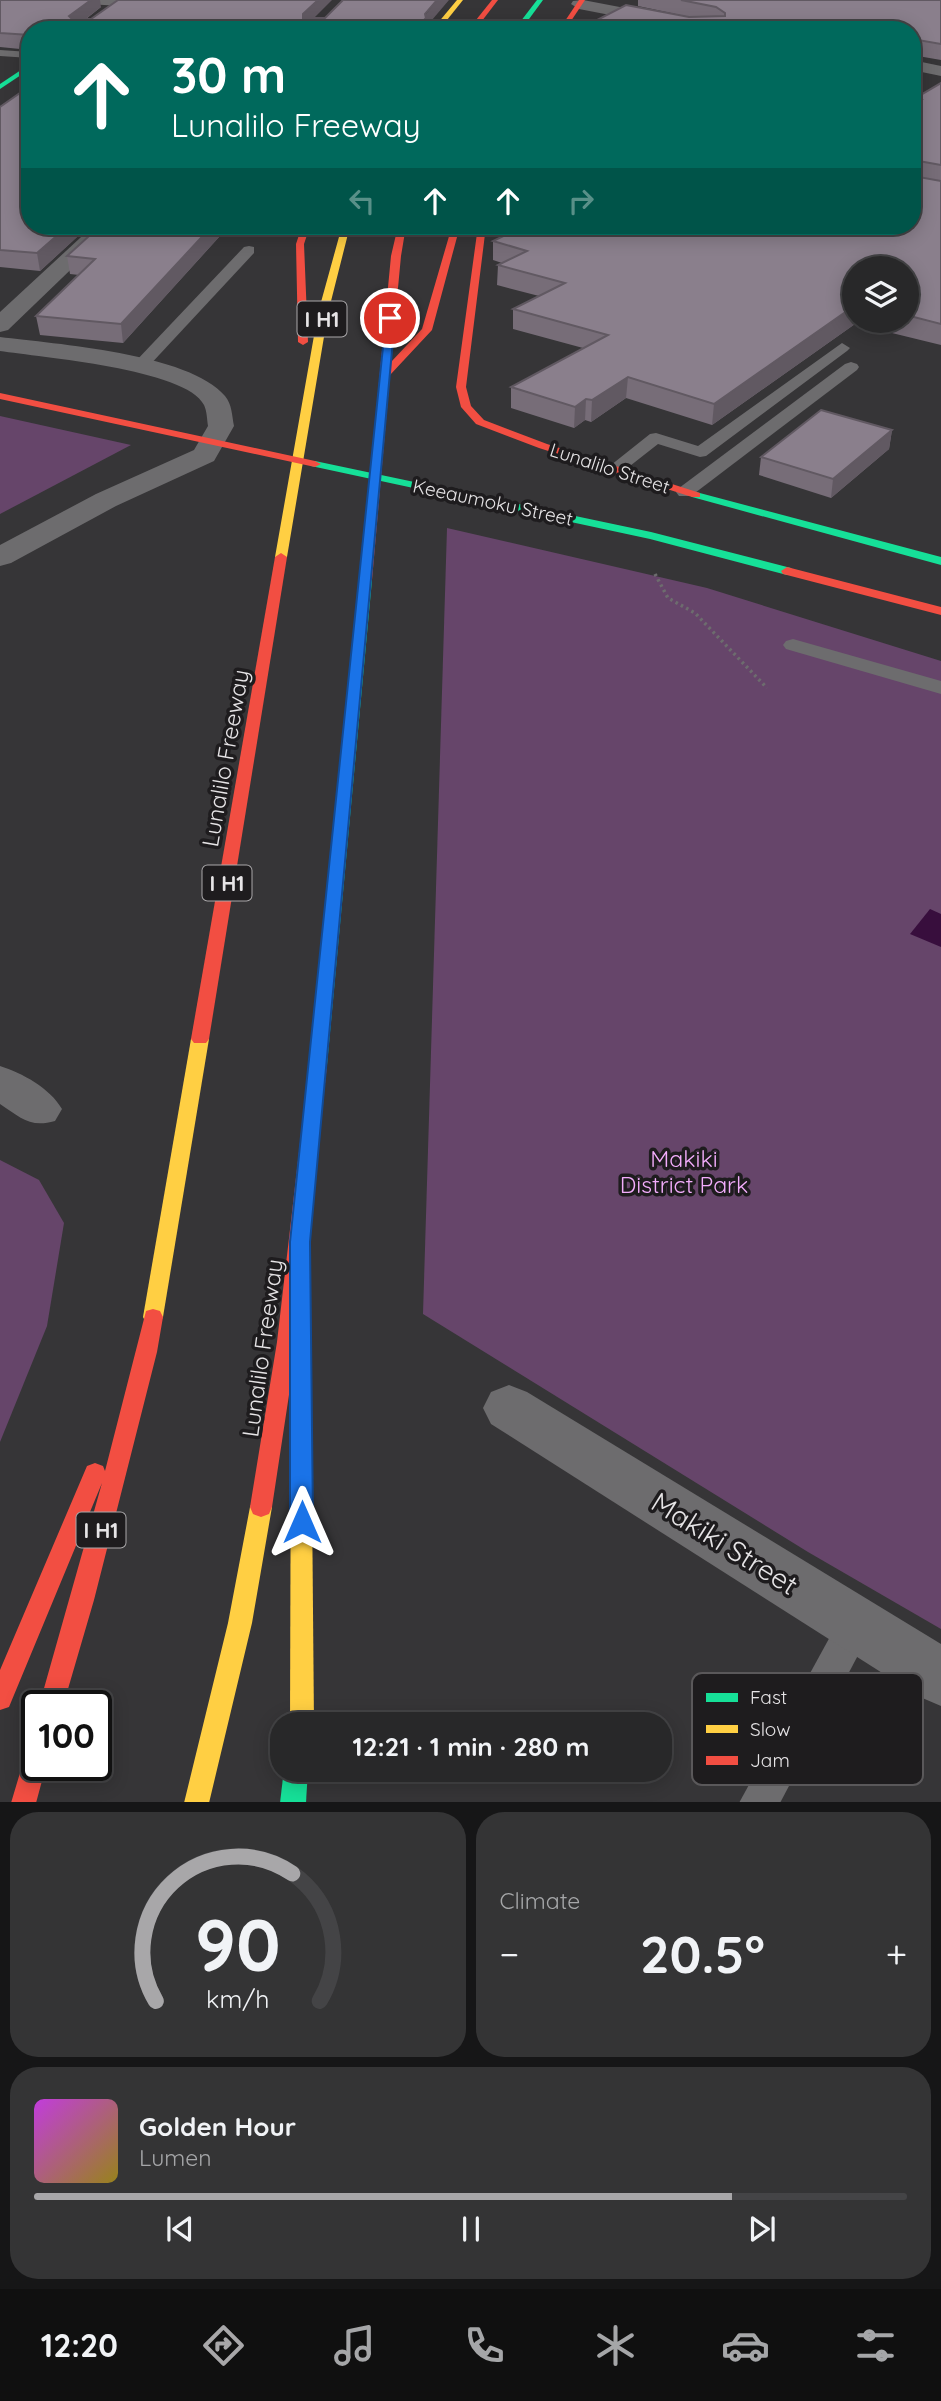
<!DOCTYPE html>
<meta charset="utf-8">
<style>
:root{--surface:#282829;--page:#343435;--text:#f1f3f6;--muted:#a5a6a8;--line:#444446;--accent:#a8a7a9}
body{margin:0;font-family:Quicksand,sans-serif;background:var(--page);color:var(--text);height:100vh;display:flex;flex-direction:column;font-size:26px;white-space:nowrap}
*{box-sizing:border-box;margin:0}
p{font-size:23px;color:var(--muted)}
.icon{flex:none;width:38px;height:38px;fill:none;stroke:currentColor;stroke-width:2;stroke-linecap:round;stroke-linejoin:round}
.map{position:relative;height:1802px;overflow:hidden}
.details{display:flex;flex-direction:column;gap:10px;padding:10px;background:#161617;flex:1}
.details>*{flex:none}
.top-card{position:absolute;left:21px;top:21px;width:900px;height:214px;border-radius:28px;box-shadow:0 4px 18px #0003,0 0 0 2px var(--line);background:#00695c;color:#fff;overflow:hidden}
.tools{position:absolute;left:842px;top:256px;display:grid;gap:14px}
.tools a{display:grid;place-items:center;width:77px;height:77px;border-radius:50%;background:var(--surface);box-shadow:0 4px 18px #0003,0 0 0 2px var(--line);font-size:35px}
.speed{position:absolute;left:21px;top:1690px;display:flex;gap:14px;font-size:35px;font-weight:700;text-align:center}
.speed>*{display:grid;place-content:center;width:91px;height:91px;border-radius:50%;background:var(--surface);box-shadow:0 4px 18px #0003,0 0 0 2px var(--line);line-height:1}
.speed .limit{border:4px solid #111;border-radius:10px;background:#fff;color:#111}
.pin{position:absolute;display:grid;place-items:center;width:60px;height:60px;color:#fff;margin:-30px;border:4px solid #fff;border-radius:50%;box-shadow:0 2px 7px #0007}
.me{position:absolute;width:77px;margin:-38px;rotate:0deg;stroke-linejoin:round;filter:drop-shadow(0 0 5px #0008)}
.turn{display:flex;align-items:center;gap:24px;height:147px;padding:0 35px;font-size:32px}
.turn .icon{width:91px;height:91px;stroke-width:2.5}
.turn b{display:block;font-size:49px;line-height:60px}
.lanes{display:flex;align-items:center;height:66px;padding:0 35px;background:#0003;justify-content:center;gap:35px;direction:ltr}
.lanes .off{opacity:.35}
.big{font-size:52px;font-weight:700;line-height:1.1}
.details .tile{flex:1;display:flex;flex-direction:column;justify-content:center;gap:10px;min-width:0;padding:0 24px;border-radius:28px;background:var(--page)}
.details .dial{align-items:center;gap:0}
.dial svg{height:182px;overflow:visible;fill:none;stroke:var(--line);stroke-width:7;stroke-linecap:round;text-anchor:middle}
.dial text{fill:var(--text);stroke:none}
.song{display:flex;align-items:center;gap:21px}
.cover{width:84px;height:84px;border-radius:10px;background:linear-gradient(135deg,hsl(290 70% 55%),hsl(50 70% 35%))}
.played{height:7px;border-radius:4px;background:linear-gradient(90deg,var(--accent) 80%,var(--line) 80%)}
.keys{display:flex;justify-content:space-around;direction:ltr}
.heat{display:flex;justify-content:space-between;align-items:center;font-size:38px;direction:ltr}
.details .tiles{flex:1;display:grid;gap:10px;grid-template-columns:1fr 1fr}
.tile:last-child{grid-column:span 2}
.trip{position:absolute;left:270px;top:1712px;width:402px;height:70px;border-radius:28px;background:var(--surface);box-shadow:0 4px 18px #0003,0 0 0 2px var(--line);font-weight:700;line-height:70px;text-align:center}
.dock{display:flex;height:112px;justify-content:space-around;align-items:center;background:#101010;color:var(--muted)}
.dock .icon{width:49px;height:49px}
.dock .current{color:var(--accent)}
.dock b{font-size:32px;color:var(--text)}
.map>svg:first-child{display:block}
.green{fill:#66456a}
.water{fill:#380e3d}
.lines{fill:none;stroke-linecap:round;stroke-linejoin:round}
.path{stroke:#6d6c6e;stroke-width:3.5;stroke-dasharray:2.5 3.5;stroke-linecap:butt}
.lane{fill:#6d6c6e;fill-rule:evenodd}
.street{fill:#6d6c6e;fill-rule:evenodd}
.fast{fill:#16e098;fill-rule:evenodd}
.slow{fill:#ffcf43;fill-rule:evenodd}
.jam{fill:#f24e42;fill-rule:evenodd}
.wall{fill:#776d78;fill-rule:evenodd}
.shaded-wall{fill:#615962}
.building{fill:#8a7f8c;stroke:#615962;stroke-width:2}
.route{fill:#1a73e8;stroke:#114b97;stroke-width:2}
.labels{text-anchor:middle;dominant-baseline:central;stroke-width:7;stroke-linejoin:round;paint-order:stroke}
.far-street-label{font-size:19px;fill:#e6e4e6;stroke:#1e1c1e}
.shield{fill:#1e1c1e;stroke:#aaa8aa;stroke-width:2}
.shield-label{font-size:21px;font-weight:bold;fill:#e6e4e6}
.street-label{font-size:23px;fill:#e6e4e6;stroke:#1e1c1e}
.park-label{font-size:23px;fill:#f3adfc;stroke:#1e1c1e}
.near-street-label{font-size:28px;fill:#e6e4e6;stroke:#1e1c1e}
.key{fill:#1e1c1e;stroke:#5a585a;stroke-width:2}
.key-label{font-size:19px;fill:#e6e4e6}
</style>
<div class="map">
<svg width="941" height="1803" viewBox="0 0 941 1803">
<rect width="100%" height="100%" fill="#363537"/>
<g class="green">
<path d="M0 416 131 445 0 514Z"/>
<path d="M447 528 707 588 941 661V1629L808 1552 423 1314Z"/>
<path d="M0 1160 39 1180 64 1223 47 1326 0 1442Z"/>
</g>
<path class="water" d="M930 909 941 914V947L910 934Z"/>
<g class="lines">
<path class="path" d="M655 574 668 598 695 613 767 688"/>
<g class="lane">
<path d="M65 0H121L126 3 121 6 70 3Z"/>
<path d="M0 50 30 52V58L0 56Z"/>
<path d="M249 246 254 247V253L147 368H135L133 365 135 362 244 247Z"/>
<path d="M842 343 850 348 847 351 706 456 700 457 658 444 621 473 615 474 606 469 650 434 656 433 698 446Z"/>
<path d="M851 362 857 364 859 367 857 370 691 496H679L676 492 679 488 845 364Z"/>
<path d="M793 639 941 681V694L786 649 783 645 786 641Z"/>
<path d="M856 1607 869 1613 874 1625 780 1803H739L843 1613Z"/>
</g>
<g class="street">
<path d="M583 0 714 25 722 30H688L579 9 571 4 573 1Z"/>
<path d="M912 60 941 66V76L912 70Z"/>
<path d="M93 226H116L8 330 0 332V312Z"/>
<path d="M0 337C55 344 189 353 225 396 232 404 232 416 234 426L214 461 116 506 11 563 0 566V545L96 494 194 450 208 426C207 420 207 411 204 405 187 369 39 357 0 351Z"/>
<path d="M0 1066C22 1073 50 1088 62 1109L55 1121C30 1128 21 1118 0 1104Z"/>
<path d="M509 1385 527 1392 941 1644V1706L920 1697 491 1424 483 1408 491 1392Z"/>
</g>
<g class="fast">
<path d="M537 0H543L521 30H514Z"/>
<path d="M30 64V69L0 89V84Z"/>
<path d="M315 461 651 532 791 568 793 571 787 575 650 539 311 466 309 464Z"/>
<path d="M696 492 941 557V565L692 497 690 495Z"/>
<path d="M366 576 372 580 327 1065 324 1069H312L309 1065 360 580Z"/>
<path d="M284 1769H308L306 1803H280Z"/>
</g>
<g class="slow">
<path d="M457 0H463L439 30H432Z"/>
<path d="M342 226H350L328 313 287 557 281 561 275 557 318 313Z"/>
<path d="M200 1033 206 1035 209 1039 163 1317 160 1323 153 1325 146 1323 143 1317 191 1039 194 1035Z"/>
<path d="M301 1374 308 1377 311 1383 314 1724H290L291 1383 294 1377Z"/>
<path d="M261 1497 269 1500 272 1507 252 1623 209 1803H184L228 1623 250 1507 253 1500Z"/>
</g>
<g class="jam">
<path d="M492 0H498L475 30H468Z"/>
<path d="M579 0H585L565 30H559Z"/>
<path d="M302 226H310L304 244 308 342 303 345 298 342 296 244Z"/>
<path d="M398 226H406L401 256 391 362 422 329 452 226H460L432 330 390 375 372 580 366 584 360 580 391 256Z"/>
<path d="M478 226H486L466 387 471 406 484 420 547 444 700 493V497H692L539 448 476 424 461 407 456 387Z"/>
<path d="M0 393 315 461 321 464 315 467 0 399Z"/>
<path d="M281 553 287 557 209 1039 206 1043H194L191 1039 275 557Z"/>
<path d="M787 567 941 607V615L783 574 781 571Z"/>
<path d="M318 1059 324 1061 327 1065 297 1342 272 1507 269 1514 261 1517 253 1514 250 1507 277 1342 309 1065 312 1061Z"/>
<path d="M153 1309 160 1311 163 1317 157 1352 94 1600 63 1706H39L102 1483 9 1707 0 1710V1670L87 1466 95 1463 103 1466 105 1471 146 1311Z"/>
<path d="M37 1743V1766H46L36 1803H11L28 1746Z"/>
</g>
</g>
<g class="wall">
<path d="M0 0 101 7 86 19 314 18 426 27 30 30V50L0 47Z"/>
<path d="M638 0H941V60L912 55V30H597V20L690 17 638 6Z"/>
<path d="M941 83V345L855 324 712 425 626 398 591 422 585 420 574 428 511 408V387L583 348 513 329V309L539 296 497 285 498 265 502 263 493 260V241L518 229V226H912L914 99ZM854 268H906V320H854Z"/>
<path d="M0 107 89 226 40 271 0 267Z"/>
<path d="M229 226 123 343 40 335 36 316 79 275 70 274 67 256Z"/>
<path d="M892 430 889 449 831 498 759 475 761 457Z"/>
</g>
<g class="shaded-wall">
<path d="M91 0H100L101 7 71 30 69 16Z"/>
<path d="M318 0H332L304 28 303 14Z"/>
<path d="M437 0H449L426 27V30H414Z"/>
<path d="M68 226H89L40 271 37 253Z"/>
<path d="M212 226H229L123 343 121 324Z"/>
<path d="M854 306 855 324 712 425 714 404Z"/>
<path d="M628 377 626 398 591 422 592 400Z"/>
<path d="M586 399 585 420 574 428 575 407Z"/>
<path d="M892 430 889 449 831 498 833 479Z"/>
</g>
<g class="building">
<path d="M0 0H91L69 16 72 19H91L118 0H318L303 14V18H325L343 0H437L425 14 426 18 414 30H30V35L0 33Z"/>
<path d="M681 0H941V44L912 39V30H858L842 27 827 30H604L618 24 597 20 626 5 689 17 725 16V13L716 7Z"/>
<path d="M941 83V165L913 160V176L941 181V324L906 315V268H854V306L714 404 628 377 592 400 586 399 575 407 511 387 608 335 513 309 565 283 498 265 527 251 493 241 524 226H912V105L921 100 914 99Z"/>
<path d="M30 86V226H68L37 253 0 250V107Z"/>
<path d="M100 226H212L121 324 36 316 95 259 67 256Z"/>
<path d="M821 410 892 430 833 479 761 457Z"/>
</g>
<path class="route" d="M390 315 395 318 310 1242 313 1522 309 1529 302 1532 294 1529 290 1522V1242L386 318Z"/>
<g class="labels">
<g class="far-street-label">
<text transform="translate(610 468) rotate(18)">Lunalilo Street</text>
<text transform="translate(493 502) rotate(12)">Keeaumoku Street</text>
</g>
<g class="shield">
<rect x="297.5" y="301.5" width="49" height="35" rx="5"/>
<rect x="202.5" y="865.5" width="49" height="35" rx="5"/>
<rect x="76.5" y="1512.5" width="49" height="35" rx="5"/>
</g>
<g class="shield-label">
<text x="322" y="319">I H1</text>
<text x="227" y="883">I H1</text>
<text x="101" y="1530">I H1</text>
</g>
<g class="street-label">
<text transform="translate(225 758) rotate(-80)">Lunalilo Freeway</text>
<text transform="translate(262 1348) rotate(-82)">Lunalilo Freeway</text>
</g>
<g class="park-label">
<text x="684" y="1158">Makiki<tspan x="684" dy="26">District Park</tspan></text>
</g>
<g class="near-street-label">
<text transform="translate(725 1543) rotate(32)">Makiki Street</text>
</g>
</g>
<rect x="692" y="1673" width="231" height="112" rx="10" class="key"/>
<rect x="706" y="1693" width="32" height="9" fill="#16e098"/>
<rect x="706" y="1725" width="32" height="8" fill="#ffcf43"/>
<rect x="706" y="1756" width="32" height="9" fill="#f24e42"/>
<g class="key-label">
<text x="750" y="1704">Fast</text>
<text x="750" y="1736">Slow</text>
<text x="750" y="1767">Jam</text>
</g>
</svg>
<div class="tools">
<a><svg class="icon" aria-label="layers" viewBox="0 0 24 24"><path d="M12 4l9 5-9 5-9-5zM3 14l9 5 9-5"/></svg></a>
</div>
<div class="speed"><div class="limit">100</div></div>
<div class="pin" style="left:390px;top:318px;background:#d93025"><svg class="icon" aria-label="arrive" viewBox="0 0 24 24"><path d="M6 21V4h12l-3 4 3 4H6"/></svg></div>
<svg class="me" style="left:302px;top:1522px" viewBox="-20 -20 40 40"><path d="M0-17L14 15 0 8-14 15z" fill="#1a73e8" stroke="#fff" stroke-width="4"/></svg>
<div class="trip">12:21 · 1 min · 280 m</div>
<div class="top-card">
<div class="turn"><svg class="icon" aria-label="ahead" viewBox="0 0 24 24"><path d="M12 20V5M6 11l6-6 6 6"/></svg><div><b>30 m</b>Lunalilo Freeway</div></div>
<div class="lanes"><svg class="icon off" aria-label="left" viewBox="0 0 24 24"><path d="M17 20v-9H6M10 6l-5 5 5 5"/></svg><svg class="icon" aria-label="ahead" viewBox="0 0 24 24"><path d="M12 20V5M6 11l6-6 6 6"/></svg><svg class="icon" aria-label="ahead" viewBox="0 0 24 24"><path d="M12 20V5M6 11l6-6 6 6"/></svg><svg class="icon off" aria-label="right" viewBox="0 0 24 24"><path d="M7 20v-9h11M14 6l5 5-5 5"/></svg></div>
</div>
</div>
<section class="details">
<div class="tiles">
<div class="tile dial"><svg viewBox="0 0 100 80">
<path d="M14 69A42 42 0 1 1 86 69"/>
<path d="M14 69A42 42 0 0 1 74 13" stroke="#a8a7a9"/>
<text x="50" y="56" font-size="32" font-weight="700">90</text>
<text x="50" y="72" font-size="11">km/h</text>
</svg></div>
<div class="tile"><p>Climate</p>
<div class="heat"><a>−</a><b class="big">20.5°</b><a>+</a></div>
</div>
<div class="tile">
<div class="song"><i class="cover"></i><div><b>Golden Hour</b><p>Lumen</p></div></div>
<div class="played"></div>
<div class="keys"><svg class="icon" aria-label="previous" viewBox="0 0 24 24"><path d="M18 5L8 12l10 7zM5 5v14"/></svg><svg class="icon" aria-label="pause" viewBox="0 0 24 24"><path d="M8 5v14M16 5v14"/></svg><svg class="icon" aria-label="next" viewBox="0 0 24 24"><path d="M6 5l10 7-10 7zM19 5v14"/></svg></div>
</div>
</div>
</section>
<nav class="dock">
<b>12:20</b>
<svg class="icon current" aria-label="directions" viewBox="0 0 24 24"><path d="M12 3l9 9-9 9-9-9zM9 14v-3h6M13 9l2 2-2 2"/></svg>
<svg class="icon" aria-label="music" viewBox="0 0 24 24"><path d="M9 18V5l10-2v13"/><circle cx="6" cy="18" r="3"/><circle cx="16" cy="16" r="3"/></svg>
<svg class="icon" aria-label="phone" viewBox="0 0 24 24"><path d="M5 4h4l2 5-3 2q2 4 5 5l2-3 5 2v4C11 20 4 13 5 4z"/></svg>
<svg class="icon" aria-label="climate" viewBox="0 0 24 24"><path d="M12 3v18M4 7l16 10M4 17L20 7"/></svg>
<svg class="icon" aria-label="car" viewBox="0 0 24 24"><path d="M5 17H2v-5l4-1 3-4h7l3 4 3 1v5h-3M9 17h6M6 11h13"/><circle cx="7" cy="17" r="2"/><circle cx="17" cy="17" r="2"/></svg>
<svg class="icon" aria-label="filters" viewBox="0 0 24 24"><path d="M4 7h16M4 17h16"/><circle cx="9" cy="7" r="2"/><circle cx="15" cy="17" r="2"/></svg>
</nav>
